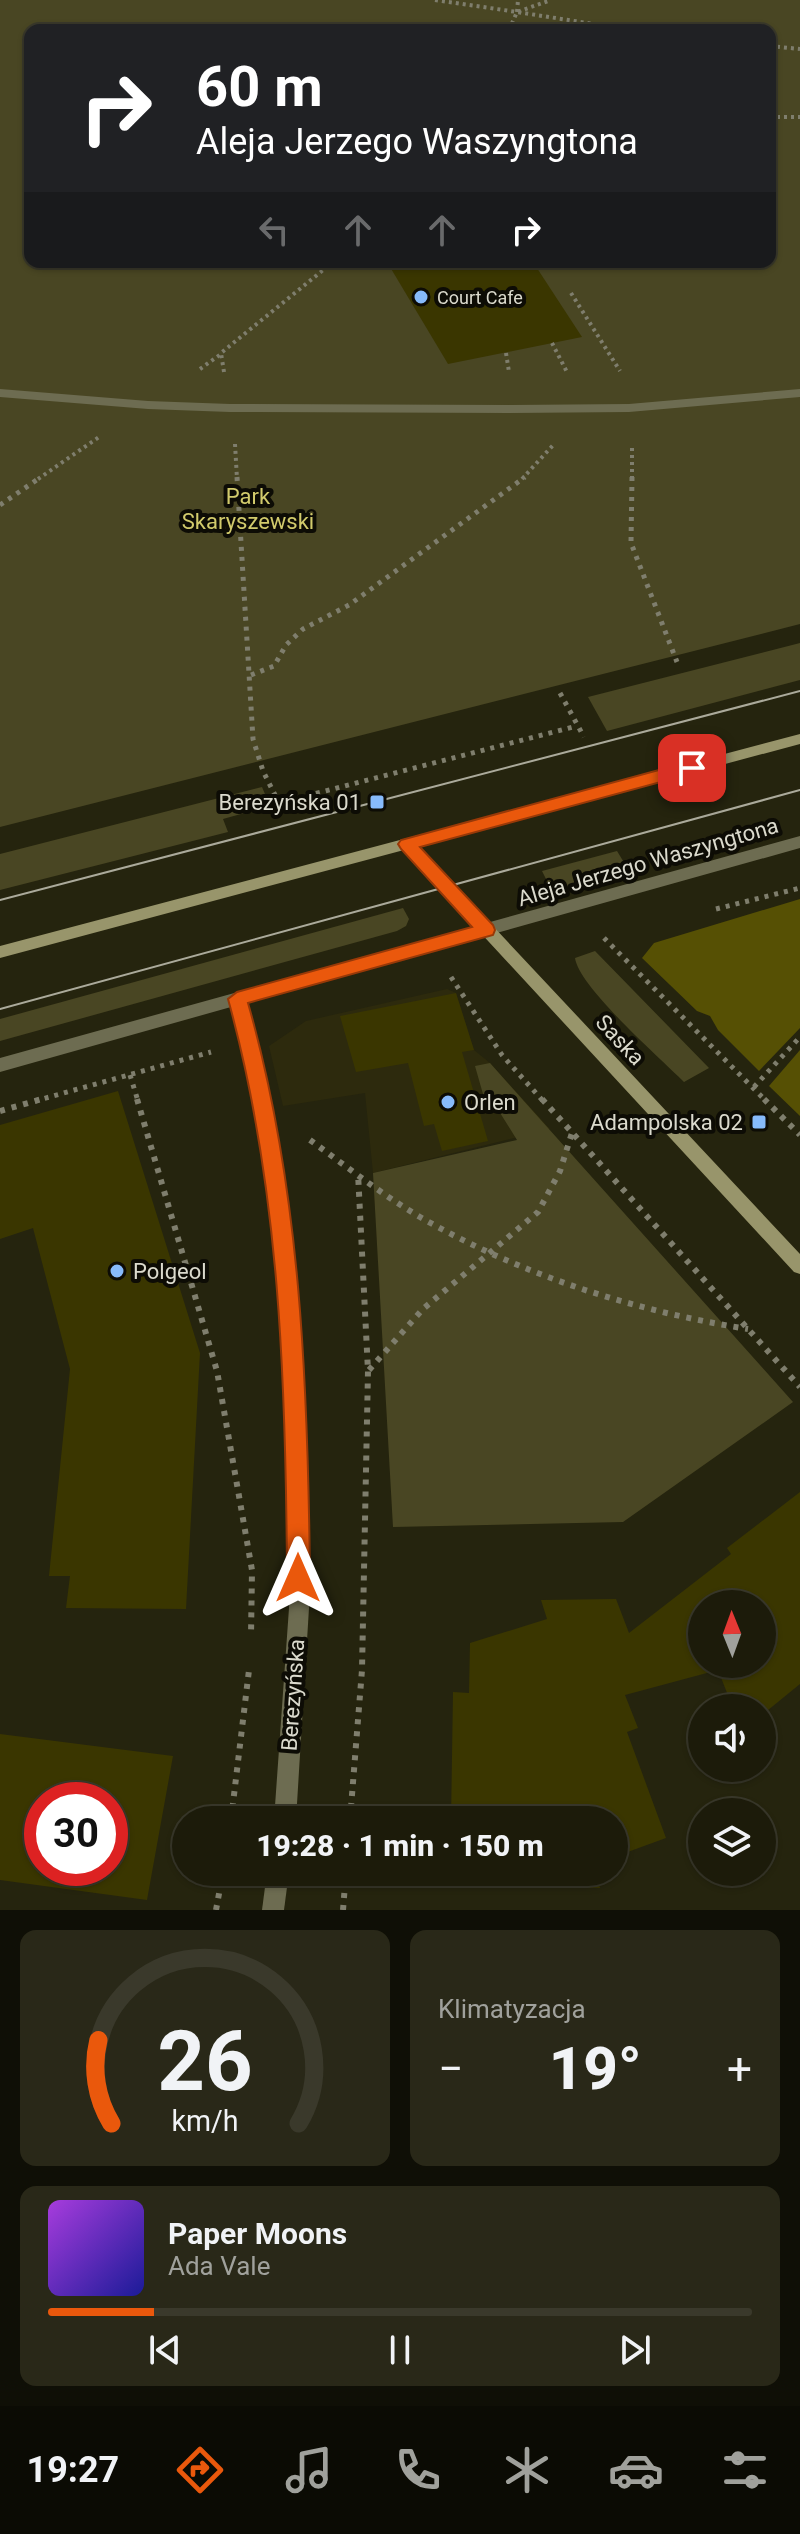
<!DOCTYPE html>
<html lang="pl">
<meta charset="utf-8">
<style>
:root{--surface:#1c1b0a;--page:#292818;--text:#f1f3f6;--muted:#a0a19c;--line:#3a392b;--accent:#ea580c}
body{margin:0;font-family:Roboto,sans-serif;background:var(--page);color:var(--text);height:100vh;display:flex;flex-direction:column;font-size:30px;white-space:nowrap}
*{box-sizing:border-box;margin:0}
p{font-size:26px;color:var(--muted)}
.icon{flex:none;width:44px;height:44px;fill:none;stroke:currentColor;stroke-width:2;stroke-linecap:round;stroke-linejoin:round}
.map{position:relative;height:1910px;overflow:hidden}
.sheet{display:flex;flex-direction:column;gap:20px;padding:20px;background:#0f0f06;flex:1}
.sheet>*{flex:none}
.top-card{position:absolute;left:24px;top:24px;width:752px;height:244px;border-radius:16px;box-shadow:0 2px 6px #0004,0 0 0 2px var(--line);background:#202124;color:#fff;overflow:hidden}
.needle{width:52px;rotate:359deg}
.controls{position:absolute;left:688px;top:1590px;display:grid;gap:16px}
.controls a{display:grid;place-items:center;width:88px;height:88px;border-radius:50%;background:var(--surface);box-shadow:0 2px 6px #0004,0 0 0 2px var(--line);font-size:40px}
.speed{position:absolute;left:24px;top:1782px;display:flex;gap:16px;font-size:40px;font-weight:700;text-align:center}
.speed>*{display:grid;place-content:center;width:104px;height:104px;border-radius:50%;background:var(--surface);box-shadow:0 2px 6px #0004,0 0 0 2px var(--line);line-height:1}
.speed .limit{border:12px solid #d22;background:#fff;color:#111}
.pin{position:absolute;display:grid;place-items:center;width:68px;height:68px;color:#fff;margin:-34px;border-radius:16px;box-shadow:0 4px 12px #0006}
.me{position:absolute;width:88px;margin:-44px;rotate:0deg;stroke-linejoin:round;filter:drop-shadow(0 0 6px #0008)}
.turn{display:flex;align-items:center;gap:28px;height:168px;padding:0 40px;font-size:36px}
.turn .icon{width:104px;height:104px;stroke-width:2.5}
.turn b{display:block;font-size:56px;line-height:68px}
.lanes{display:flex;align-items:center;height:76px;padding:0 40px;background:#0003;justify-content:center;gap:40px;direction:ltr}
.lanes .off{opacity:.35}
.big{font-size:60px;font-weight:800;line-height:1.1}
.sheet .widget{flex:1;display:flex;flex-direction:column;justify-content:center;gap:12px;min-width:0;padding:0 28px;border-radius:16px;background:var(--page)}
.sheet .dial{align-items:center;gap:0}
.dial svg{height:208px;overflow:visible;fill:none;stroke:var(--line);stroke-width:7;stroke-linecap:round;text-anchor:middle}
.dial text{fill:var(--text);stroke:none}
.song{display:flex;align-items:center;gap:24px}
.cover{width:96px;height:96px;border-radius:12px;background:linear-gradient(135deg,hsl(280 70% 55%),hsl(240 70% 35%))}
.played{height:8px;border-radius:4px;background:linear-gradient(90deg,var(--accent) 15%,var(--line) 15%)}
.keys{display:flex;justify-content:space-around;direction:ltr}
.heat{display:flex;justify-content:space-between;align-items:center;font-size:44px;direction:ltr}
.sheet .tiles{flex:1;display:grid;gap:20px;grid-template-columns:1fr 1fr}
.widget:last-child{grid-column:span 2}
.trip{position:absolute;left:172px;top:1806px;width:456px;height:80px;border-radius:40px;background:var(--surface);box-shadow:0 2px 6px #0004,0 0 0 2px var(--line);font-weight:800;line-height:80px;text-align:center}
.dock{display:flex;height:128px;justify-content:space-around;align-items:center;background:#0b0b04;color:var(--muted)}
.dock .icon{width:56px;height:56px}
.dock .current{color:var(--accent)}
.dock b{font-size:36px;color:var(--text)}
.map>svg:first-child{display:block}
.built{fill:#2d2a0d}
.green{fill:#494623;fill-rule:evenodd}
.forest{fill:#565004}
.building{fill:#3a3600;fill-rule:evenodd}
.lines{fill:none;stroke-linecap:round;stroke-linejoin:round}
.path-far2{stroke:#7f7e6d;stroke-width:4;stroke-dasharray:3 4;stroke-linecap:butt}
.path-far1{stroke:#7f7e6d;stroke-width:5;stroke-dasharray:4 6;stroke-linecap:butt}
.path{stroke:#7f7e6d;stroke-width:6;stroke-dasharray:5 7;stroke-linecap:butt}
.street{fill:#6d6c51;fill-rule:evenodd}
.secondary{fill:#98956b;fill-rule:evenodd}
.tram{stroke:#abaa9b;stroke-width:2}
.route{fill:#ea580c;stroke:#983908;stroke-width:2}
.poi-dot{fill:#87bbfb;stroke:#0d0c05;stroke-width:3}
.labels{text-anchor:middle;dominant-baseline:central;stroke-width:8;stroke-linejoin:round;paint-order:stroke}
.far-poi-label{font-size:18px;fill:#dbdacd;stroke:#0d0c05;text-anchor:start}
.park-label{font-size:22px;fill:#d2cb6c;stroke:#0d0c05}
.poi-label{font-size:22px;fill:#dbdacd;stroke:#0d0c05;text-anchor:end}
.street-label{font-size:22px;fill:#dbdacd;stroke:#0d0c05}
</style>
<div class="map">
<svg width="800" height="1910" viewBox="0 0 800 1910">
<rect width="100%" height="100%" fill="#25240e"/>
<path class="built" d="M447 989 456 993 474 1050 490 1063 550 1129 373 1173 365 1093 283 1106 269 1046 306 1021Z"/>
<g class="green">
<path d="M0 0H800V624L0 827ZM30 30H770V262H30Z"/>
<path d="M800 643V680L607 731 588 697Z"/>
<path d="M262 787 270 806 223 819 228 832 0 890V854Z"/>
<path d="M617 851 628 869 552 891 542 871Z"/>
<path d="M403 908 409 919 406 926 397 931 0 1041V1019Z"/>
<path d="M595 951 709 1068 684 1082C659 1057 579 987 575 958Z"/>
<path d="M490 1063 793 1402 623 1522 393 1527 373 1173 517 1140 492 1100 485 1101 475 1066Z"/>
</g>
<g class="forest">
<path d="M800 899V1028L759 1071 718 1030 710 1016 697 1011 642 958 654 943Z"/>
<path d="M800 1050V1116L769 1086Z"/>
</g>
<g class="building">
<path d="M387 262H533L582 337 448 364Z"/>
<path d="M456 993 474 1050 462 1052 488 1141 442 1151 434 1124 424 1126 408 1063 356 1072 340 1016Z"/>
<path d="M118 1091 200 1353 186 1609 66 1608 70 1576H49L70 1369 33 1228 0 1239V1125Z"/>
<path d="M800 1492V1684L762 1715V1708H733L718 1670 625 1695 638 1728 627 1732 666 1838 614 1857V1820H451L453 1692 469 1693 470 1643 547 1619 541 1600 616 1599 629 1633 731 1554 727 1548ZM702 1604H762V1664H702Z"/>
<path d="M0 1734 173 1756 147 1900 0 1880ZM42 1800H110V1868H42Z"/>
<path d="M450 1872H595L600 1888 450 1882Z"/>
</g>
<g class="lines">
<g class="path-far2">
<path d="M435 0 517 12 551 0"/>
<path d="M517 12 518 0"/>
<path d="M509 30 517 12 632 30"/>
<path d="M770 46 800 49"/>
<path d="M770 117H800"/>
<path d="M571 293 620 371"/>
<path d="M552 343 568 374"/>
<path d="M506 353 509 372"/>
<path d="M200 369 221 354"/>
<path d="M224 372 221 353 333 262"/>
<path d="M235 444 237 479"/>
<path d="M38 479 99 437"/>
<path d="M522 479 555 443"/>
<path d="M632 479V444"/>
</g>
<g class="path-far1">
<path d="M237 477 253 739 263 771 279 803 577 726"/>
<path d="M632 477 631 543 677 662"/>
<path d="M0 505 41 477"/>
<path d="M251 675 274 666 286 645 303 629 349 605 525 477"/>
<path d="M560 693 584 737"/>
<path d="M716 909 800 888"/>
<path d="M604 938 766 1101"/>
<path d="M451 977 502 1055 543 1101"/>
<path d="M130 1075 138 1101"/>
<path d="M754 1087 800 1037"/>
<path d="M35 1101 211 1052"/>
</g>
<g class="path">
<path d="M137 1099 217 1371 252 1570 251 1636"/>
<path d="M542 1099 800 1387"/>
<path d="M764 1099 800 1135"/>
<path d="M0 1111 42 1099"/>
<path d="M310 1140C346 1166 381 1194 420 1217 521 1275 634 1311 748 1329"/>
<path d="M369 1370 423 1309 538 1212 560 1171 572 1133"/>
<path d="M231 1820 249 1670"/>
<path d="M350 1820 362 1670 368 1371 358 1173"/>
<path d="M216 1910 223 1872"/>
<path d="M343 1910 346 1872"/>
</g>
<g class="street">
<path d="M0 389 148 401 230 404 511 405 629 404 800 389V397L629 412 511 413 230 412 148 409 0 397Z"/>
<path d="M800 836V848L246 1003 266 1073 292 1237 306 1428 309 1608 296 1820H274L289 1608 288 1428 274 1237 250 1073 231 1007 0 1072V1058Z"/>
<path d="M267 1872H289L284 1910H262Z"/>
</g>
<path class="secondary" d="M800 734V744L418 846 800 1254V1274L794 1272 404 850 0 958V946Z"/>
<g class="tram">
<path d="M0 900 800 691"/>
<path d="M0 1009 800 790"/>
</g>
</g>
<path class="route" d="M692 761 700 768 698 772 420 847 493 925 495 930 493 935 248 1003C301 1189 308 1386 310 1578L306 1586 298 1589 290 1586 287 1578C286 1384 280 1187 228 999L237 992 472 927 401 849 398 844 401 840Z"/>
<g class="poi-dot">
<circle cx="421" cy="297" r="8"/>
<rect x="369" y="794" width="16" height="16" rx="4"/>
<circle cx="448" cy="1102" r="8"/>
<rect x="751" y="1114" width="16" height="16" rx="4"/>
<circle cx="117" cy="1271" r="8"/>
</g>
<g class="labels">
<g class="far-poi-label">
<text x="437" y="297">Court Cafe</text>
</g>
<g class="park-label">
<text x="248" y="496">Park<tspan x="248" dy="25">Skaryszewski</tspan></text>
</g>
<g class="poi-label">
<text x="361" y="802">Berezyńska 01</text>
<text x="464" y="1102" text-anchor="start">Orlen</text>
<text x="743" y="1122">Adampolska 02</text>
<text x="133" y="1271" text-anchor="start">Polgeol</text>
</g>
<g class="street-label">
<text transform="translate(648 862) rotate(-16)">Aleja Jerzego Waszyngtona</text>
<text transform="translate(620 1040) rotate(47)">Saska</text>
<text transform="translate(293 1695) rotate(-86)">Berezyńska</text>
</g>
</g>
</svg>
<div class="controls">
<a><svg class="needle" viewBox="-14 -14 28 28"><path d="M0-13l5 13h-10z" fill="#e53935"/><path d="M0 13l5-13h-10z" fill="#a0a19c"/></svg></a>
<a><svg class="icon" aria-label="sound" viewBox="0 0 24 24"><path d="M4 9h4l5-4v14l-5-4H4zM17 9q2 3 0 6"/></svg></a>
<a><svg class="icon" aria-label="layers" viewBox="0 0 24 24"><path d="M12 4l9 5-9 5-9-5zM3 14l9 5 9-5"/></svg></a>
</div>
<div class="speed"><div class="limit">30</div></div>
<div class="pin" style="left:692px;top:768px;background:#d93025"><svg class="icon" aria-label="arrive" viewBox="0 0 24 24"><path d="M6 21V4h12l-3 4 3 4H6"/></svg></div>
<svg class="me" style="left:298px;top:1578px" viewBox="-20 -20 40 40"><path d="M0-17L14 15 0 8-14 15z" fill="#ea580c" stroke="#fff" stroke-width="4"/></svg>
<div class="trip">19:28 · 1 min · 150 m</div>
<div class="top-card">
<div class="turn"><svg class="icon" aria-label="right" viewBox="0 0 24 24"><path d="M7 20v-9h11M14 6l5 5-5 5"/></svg><div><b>60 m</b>Aleja Jerzego Waszyngtona</div></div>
<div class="lanes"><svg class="icon off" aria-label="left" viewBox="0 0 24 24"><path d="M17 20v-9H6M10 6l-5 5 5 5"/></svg><svg class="icon off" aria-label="ahead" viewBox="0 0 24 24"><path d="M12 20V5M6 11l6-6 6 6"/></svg><svg class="icon off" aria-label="ahead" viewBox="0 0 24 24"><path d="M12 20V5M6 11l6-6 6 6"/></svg><svg class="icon" aria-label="right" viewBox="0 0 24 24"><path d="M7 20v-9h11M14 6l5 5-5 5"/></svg></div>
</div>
</div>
<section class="sheet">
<div class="tiles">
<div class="widget dial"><svg viewBox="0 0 100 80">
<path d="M14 69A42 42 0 1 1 86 69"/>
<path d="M14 69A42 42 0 0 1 9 37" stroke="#ea580c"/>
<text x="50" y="56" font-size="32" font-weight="700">26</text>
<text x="50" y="72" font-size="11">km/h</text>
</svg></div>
<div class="widget"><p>Klimatyzacja</p>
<div class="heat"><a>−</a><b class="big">19°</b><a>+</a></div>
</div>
<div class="widget">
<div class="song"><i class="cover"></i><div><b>Paper Moons</b><p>Ada Vale</p></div></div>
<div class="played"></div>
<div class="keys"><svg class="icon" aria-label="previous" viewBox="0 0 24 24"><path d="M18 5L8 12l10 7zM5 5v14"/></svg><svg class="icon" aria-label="pause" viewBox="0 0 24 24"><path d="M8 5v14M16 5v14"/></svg><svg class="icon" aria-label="next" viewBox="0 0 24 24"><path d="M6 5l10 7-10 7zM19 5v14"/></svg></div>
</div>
</div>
</section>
<nav class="dock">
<b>19:27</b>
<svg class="icon current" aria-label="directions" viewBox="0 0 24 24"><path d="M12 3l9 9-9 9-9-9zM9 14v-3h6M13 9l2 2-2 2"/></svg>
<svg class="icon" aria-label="music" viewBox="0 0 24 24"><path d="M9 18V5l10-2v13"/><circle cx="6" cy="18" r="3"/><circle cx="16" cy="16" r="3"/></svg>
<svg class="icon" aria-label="phone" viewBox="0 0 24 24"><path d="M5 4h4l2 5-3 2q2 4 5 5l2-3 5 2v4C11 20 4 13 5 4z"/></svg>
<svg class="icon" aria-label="climate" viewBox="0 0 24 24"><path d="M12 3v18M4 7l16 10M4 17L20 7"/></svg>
<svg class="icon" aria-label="car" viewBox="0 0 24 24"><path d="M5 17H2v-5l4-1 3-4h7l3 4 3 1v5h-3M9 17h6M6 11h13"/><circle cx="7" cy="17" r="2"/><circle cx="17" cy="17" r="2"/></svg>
<svg class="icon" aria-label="filters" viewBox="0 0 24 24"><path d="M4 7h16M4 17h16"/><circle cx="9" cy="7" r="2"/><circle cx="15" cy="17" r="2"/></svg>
</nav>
